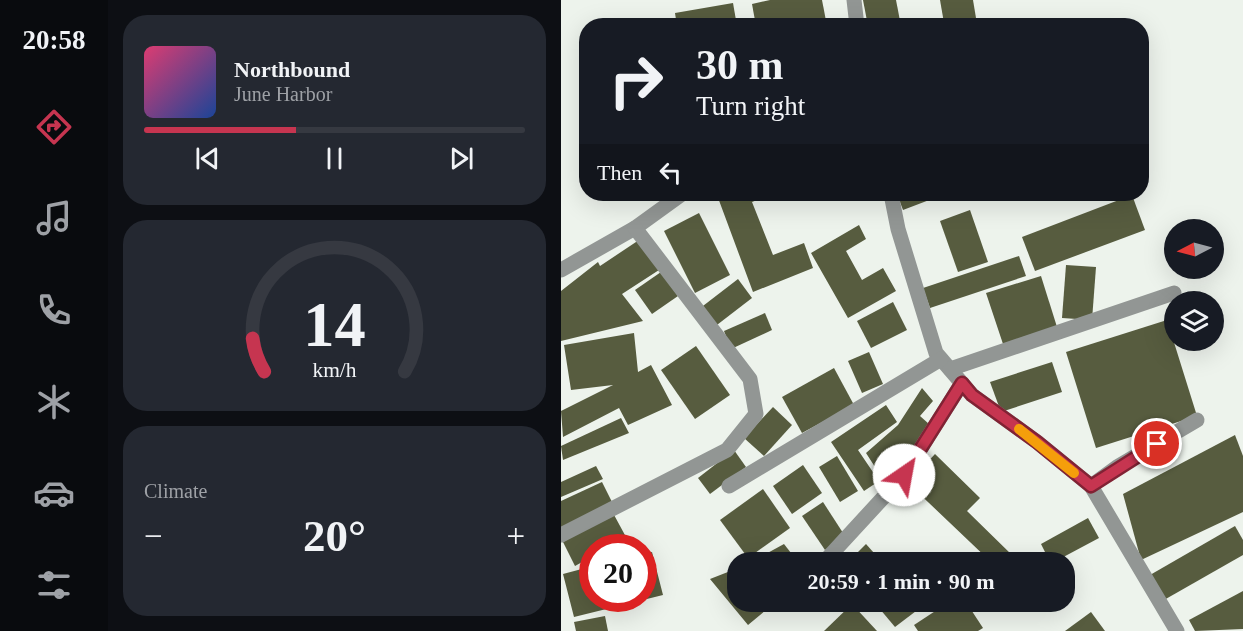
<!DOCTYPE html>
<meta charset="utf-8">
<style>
:root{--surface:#171b24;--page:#242831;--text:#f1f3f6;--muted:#9ea1a6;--line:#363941;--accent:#c63550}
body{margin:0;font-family:Georgia,serif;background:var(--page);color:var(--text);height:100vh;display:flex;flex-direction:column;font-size:22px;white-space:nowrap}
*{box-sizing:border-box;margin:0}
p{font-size:20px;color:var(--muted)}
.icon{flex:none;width:33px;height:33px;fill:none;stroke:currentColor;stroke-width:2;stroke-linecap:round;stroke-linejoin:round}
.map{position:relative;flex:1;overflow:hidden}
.drawer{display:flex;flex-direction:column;gap:15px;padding:15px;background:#0d0f14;width:453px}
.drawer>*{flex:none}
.hud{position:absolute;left:18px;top:18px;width:570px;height:183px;border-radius:24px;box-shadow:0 6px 24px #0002;background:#171b24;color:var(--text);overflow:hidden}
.needle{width:39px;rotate:264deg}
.tools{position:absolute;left:603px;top:219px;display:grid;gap:12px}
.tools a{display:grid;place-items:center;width:60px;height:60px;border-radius:50%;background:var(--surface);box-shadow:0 6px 24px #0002;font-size:30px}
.speed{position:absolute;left:18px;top:534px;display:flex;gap:12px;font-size:30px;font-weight:700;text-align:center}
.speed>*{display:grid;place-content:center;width:78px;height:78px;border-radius:50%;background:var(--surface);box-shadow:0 6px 24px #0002;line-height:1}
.speed .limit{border:9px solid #d22;background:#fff;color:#111}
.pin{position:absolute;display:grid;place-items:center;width:51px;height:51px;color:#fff;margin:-26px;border:3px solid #fff;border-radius:50%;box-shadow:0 2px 6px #0007}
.me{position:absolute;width:66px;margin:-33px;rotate:33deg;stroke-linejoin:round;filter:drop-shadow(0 0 4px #0008)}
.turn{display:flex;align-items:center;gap:21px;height:126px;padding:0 18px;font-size:27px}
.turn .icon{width:78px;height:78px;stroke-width:2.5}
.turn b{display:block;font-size:42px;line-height:51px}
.then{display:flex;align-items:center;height:57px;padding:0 18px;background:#0003;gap:12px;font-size:22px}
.big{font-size:45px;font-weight:800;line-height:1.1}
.drawer .widget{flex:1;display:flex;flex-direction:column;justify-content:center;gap:9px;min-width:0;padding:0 21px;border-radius:24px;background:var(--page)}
.drawer .dial{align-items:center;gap:0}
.dial svg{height:156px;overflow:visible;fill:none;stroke:var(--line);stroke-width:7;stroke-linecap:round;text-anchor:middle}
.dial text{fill:var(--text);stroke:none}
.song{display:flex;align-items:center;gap:18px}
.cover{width:72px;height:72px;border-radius:9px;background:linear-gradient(135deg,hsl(340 70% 55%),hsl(220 70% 35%))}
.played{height:6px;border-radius:3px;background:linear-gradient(90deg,var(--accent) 40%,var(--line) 40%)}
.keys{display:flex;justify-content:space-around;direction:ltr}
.heat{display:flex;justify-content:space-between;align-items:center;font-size:33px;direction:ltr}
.trip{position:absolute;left:166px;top:552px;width:348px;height:60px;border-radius:24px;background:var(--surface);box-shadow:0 6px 24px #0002;font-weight:800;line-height:60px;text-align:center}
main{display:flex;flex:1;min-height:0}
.dock{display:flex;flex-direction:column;width:108px;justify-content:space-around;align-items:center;background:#090b0e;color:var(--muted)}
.dock .icon{width:42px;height:42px}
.dock .active{color:var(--accent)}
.dock b{font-size:27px;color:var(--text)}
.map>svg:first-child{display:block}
.building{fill:#575c3f}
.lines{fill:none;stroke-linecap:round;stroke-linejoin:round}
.service{stroke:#929694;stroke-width:15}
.route-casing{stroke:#812234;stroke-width:15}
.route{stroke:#c63550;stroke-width:10}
.slow{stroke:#f59e0b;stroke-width:10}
</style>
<main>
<nav class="dock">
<b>20:58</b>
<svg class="icon active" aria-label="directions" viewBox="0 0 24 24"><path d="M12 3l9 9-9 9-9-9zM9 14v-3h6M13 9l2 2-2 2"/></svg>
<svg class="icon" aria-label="music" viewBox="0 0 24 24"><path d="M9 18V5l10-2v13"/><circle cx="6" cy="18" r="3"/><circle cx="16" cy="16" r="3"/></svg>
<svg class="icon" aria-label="phone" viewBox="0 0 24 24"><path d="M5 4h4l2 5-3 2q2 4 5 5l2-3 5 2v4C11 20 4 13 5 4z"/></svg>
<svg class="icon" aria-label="climate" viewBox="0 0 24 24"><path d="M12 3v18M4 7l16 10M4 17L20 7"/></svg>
<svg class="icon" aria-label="car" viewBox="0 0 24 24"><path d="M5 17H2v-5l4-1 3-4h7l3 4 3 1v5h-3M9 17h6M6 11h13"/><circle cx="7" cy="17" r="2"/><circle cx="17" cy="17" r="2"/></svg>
<svg class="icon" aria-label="filters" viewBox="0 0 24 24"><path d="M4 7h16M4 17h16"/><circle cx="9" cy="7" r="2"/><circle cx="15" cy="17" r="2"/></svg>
</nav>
<section class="drawer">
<div class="widget">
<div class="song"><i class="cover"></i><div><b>Northbound</b><p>June Harbor</p></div></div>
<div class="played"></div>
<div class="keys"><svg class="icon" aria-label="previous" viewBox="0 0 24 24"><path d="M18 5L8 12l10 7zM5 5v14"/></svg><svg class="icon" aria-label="pause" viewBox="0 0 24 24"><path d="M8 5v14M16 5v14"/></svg><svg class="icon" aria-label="next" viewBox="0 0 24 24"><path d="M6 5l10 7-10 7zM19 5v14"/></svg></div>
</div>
<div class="widget dial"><svg viewBox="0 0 100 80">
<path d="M14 69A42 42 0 1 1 86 69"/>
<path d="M14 69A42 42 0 0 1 8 52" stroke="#c63550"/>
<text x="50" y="56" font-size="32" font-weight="700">14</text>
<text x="50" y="72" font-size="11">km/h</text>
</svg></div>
<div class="widget"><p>Climate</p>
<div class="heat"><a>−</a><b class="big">20°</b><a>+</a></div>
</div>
</section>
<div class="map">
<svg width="682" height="631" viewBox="0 0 682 631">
<rect width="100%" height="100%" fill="#edf3ec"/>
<g class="building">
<path d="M209 0H261L266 26H195L191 4Z"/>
<path d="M302 0H335L340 26H307Z"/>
<path d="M379 0H412L415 18 383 23Z"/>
<path d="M172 3 176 26H116L114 13Z"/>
<path d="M161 194H211L191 202 212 255 243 243 252 268 192 292 156 195Z"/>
<path d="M336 194H384L342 210Z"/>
<path d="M571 195 584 230 474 271 461 237Z"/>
<path d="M409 210 427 262 397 272 379 221Z"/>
<path d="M138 213 169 275 134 293 103 231Z"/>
<path d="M298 225 305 239 285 251 301 280 322 268 335 291 287 318 250 253Z"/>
<path d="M78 240 98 270 61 294 82 321 0 341V291L37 262 39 266Z"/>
<path d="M458 256 465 276 369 308 362 288Z"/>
<path d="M505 265 535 267 531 320 501 318Z"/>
<path d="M100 272 117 296 91 314 74 290Z"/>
<path d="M480 276 496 327 442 344 425 293Z"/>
<path d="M177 279 191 298 152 328 138 309Z"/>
<path d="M332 302 346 330 310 348 296 321Z"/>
<path d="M204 313 211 330 170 349 163 331Z"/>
<path d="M606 320 636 416 535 448 505 352Z"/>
<path d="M73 333 77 372 90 365 111 405 67 425 58 408 2 437 0 411 52 385 10 390 3 345Z"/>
<path d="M135 346 169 395 134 419 100 370Z"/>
<path d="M308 352 322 384 301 393 287 361Z"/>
<path d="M491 362 501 392 440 412 429 382Z"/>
<path d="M273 368 293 405 241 433 221 397Z"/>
<path d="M361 388 372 401 359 416 368 424 341 469 323 481 305 453 337 425Z"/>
<path d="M325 405 336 422 297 450 318 481 303 491 270 442Z"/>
<path d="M212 407 231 425 203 456 183 438Z"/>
<path d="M60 418 68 433 2 460 0 446Z"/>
<path d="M674 435 682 456V512L580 560 562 494Z"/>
<path d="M173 450 185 467 149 494 137 478Z"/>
<path d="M374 454 419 498 406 511 452 556 447 562H430L347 483Z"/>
<path d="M276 456 297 491 279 502 258 467Z"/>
<path d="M242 465 261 493 231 514 212 486Z"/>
<path d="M35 466 42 479 0 497V482Z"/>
<path d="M41 482 52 504 0 528V501Z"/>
<path d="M202 489 229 528 187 558 159 520Z"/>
<path d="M262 502 284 536 264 550 241 516Z"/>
<path d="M52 513 65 537 47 548H32V556L14 566 2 542Z"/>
<path d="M527 518 538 538 493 562H489L480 544Z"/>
<path d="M674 526 682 540V555L603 600 589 575Z"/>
<path d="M223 544 237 562H190Z"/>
<path d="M305 544 321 562H287Z"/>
<path d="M91 552 102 595 13 617 2 574 32 566V598H82V554Z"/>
<path d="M172 570 177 576V602H198L205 610 187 625 149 579Z"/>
<path d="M682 591V629L634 631 628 620Z"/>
<path d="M313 602H354L359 608 334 627Z"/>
<path d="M388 602H405L422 628 417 631H357L353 625Z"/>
<path d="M291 604 316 631H263Z"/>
<path d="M530 612 544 631H504Z"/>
<path d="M44 616 47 631H15L13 622Z"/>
</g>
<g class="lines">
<g class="service">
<path d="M293 0 296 26"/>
<path d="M330 194 337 229 375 353 411 395 476 442 530 486 616 631"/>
<path d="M0 270 74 228 121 194"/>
<path d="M389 369 613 293"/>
<path d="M168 486 380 359"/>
<path d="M530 486 556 467 636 420"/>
<path d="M0 535 166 450 195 414 189 379 74 228"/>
<path d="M263 562 343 475 401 383"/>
</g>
</g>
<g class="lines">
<defs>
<path id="route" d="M343 475 401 383 411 395 476 442 530 486 596 444"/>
</defs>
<use href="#route" class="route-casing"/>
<use href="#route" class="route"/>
<path class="slow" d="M458 429 513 473"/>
</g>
</svg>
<div class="tools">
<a><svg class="needle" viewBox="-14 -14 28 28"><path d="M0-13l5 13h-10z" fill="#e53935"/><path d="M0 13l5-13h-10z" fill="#9ea1a6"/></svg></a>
<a><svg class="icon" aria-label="layers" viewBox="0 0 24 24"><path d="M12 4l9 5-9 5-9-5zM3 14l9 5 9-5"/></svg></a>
</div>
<div class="speed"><div class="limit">20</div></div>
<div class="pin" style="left:596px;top:444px;background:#d93025"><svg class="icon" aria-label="arrive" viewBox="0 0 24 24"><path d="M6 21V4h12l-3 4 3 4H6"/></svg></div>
<svg class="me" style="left:343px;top:475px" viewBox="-20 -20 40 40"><circle r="19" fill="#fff"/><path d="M0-13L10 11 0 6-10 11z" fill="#c63550"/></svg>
<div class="trip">20:59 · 1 min · 90 m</div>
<div class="hud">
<div class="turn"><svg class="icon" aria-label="right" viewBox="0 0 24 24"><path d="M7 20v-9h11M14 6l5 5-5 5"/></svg><div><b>30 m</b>Turn right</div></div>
<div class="then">Then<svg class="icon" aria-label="left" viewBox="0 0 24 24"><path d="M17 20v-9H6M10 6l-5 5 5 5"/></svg></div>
</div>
</div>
</main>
